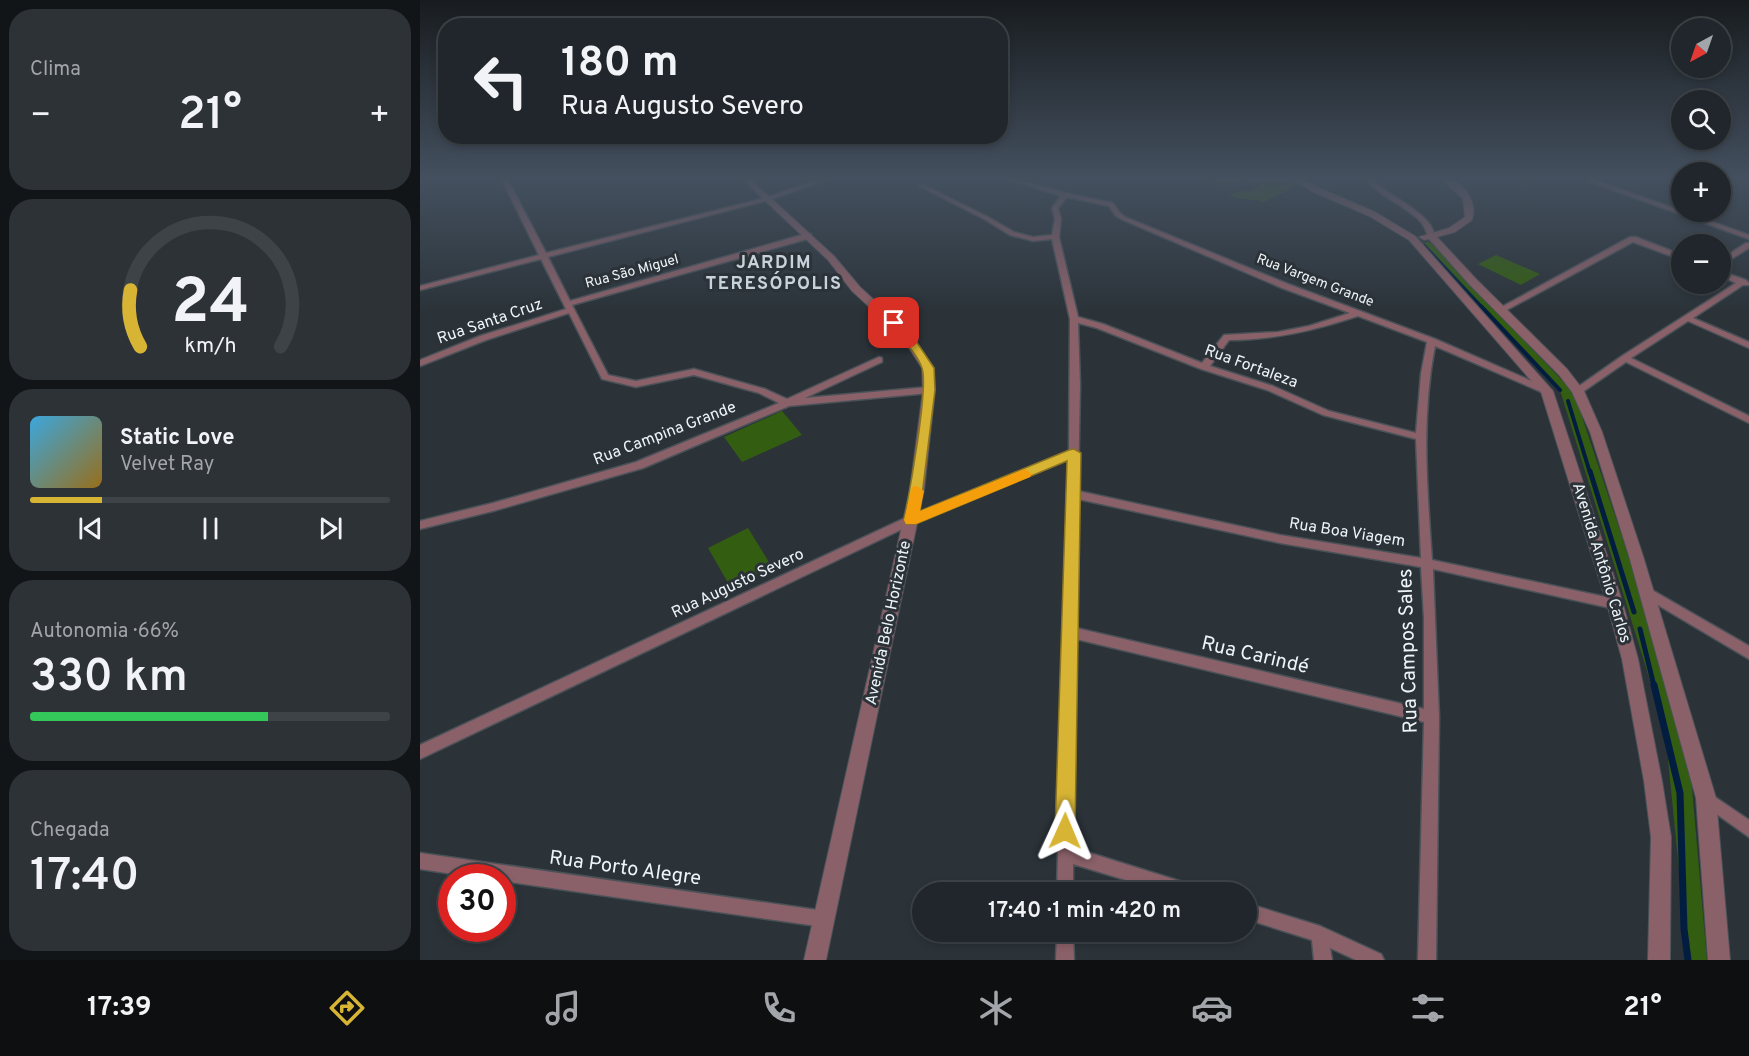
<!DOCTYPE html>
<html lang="pt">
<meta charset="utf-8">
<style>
:root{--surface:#20262b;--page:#2d3237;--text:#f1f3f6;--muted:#a2a5a9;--line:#3d4347;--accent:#d7b434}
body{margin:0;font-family:Overpass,sans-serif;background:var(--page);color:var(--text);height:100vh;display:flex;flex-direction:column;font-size:22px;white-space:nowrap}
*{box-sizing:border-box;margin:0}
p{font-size:20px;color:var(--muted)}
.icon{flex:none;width:33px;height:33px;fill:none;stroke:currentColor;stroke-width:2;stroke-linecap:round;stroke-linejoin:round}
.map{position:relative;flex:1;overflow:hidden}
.drawer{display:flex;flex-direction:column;gap:9px;padding:9px;background:#121518;width:420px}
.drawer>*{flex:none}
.top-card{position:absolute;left:18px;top:18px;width:570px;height:126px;border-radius:24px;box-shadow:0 3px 9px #0003,0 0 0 2px var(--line);background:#20262b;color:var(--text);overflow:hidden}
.needle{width:39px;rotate:220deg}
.buttons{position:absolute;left:1251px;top:18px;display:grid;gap:12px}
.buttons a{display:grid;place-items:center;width:60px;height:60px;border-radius:50%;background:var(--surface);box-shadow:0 3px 9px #0003,0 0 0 2px var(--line);font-size:30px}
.speed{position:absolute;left:18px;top:864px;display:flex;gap:12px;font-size:30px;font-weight:700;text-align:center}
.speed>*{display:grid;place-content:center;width:78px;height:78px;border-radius:50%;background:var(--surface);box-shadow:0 3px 9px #0003,0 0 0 2px var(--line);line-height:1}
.speed .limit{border:9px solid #d22;background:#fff;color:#111}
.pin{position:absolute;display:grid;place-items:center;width:51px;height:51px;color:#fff;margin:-26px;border-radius:12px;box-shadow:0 3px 9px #0006}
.me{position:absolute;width:66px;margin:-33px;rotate:1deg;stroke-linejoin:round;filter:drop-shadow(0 0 4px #0008)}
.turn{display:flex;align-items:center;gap:21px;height:126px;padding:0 24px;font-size:27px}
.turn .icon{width:78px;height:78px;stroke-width:2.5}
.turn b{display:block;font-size:42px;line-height:51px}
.big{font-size:45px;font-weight:600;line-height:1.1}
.drawer .card{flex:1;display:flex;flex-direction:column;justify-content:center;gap:9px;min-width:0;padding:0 21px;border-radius:24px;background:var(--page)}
.drawer .dial{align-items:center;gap:0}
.dial svg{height:156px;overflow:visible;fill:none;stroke:var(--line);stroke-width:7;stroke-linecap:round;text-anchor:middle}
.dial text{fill:var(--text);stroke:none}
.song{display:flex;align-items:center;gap:18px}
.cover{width:72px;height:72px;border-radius:9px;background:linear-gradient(135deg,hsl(200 70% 55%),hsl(40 70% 35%))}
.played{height:6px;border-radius:3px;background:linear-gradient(90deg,var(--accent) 20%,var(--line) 20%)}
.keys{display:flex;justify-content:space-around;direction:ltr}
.heat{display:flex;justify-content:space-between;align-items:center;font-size:33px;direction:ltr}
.charge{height:9px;border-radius:4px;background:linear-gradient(90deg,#34c759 66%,var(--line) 0)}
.trip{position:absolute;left:492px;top:882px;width:345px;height:60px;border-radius:30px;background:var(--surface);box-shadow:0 3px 9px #0003,0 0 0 2px var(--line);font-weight:600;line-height:60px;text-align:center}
.dock{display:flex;height:96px;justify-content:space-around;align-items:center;background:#0d0f11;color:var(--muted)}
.dock .icon{width:42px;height:42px}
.dock .current{color:var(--accent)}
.dock b{font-size:27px;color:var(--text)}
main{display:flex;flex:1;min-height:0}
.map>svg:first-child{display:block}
.green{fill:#335d10}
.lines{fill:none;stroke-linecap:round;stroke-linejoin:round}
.stream-far3{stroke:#031d40;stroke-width:3}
.stream-far2{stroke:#031d40;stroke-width:4}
.stream-far1{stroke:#031d40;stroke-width:5}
.stream{stroke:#031d40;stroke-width:7}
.minor-casing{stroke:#4a5258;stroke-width:3}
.tertiary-casing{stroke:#4a5258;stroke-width:2}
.minor{fill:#8b6169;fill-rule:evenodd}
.tertiary{fill:#8b6169;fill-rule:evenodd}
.route{fill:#d7b434;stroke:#8c7522;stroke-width:1.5}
.slow{fill:#f59e0b}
.labels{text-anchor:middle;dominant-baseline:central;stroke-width:6;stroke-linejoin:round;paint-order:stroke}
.far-street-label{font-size:14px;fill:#eef4f8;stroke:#2b3339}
.street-label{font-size:16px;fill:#eef4f8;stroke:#2b3339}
.far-district-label{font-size:18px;font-weight:bold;letter-spacing:1.5px;fill:#c7d2da;stroke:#2b3339}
.near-street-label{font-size:20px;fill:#eef4f8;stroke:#2b3339}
</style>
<main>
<section class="drawer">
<div class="card"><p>Clima</p>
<div class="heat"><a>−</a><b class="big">21°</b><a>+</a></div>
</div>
<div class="card dial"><svg viewBox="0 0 100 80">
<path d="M14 69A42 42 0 1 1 86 69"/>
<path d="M14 69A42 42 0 0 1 9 40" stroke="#d7b434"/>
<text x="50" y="56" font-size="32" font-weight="700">24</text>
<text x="50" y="72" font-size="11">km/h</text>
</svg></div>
<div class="card">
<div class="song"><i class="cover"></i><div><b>Static Love</b><p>Velvet Ray</p></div></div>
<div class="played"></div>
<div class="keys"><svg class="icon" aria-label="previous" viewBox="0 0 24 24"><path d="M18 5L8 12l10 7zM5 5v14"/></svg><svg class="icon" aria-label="pause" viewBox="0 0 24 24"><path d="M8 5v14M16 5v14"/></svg><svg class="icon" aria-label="next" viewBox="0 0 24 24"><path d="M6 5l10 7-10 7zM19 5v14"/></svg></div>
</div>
<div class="card"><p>Autonomia · 66%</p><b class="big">330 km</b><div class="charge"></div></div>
<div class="card"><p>Chegada</p><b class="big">17:40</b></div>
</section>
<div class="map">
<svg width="1329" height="960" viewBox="0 0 1329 960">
<rect width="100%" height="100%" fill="#2b3339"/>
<g class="green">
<path d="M803 178H875L880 181 863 193 843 202C831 197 820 202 809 195L822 190 831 191 841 185 824 179 811 185 790 183Z"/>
<path d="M1010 242 1154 393 1267 731 1287 960H1268L1245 729 1140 390 1001 243Z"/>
<path d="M1076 255 1120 274 1101 285 1058 264Z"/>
<path d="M362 411 382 435 322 462 304 437Z"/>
<path d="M328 528 352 567 311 588 288 548Z"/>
</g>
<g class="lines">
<path class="stream-far3" d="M1004 245 1062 307"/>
<g class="stream-far2">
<path d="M1061 306 1140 390"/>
<path d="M1148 401 1170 473"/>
</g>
<g class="stream-far1">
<path d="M1170 471 1214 612"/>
<path d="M1220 629 1234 686"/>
</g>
<path class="stream" d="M1234 685 1260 793 1264 929 1268 960"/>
<defs>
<g id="minor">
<path d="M81 178H87L126 253 345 198 402 178H410L409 179 349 200 128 257 150 301 385 234H391V238L152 305 188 375 216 381 274 369 345 389 367 399 459 357 462 358V362L385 398 509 387 514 390 509 393 369 406 223 468 73 511 0 529V521L73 503 216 462 359 403 339 393 274 375 216 387 182 379 149 313 66 340 0 366V360L60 336 146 309 121 259 0 290V286L119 255Z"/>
<path d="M584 178H592L646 193 693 203 700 213 705 217 868 284 1015 339 1130 389 1132 391 1127 394 1124 393 1015 346C1001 417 1007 488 1012 560L1195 599 1199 600 1201 604 1199 608 1195 609 1013 569 1019 717 1016 960H998L1004 722 656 639 654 848 769 884 775 886 777 892H745L653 864V892H637L648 459 495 523 0 759V745L487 517 649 451 650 319 632 239 613 241 590 235 564 219 499 186 504 185 568 217 594 232 613 237 632 235 635 219 632 208 641 196ZM647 197 689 206 695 215 701 219 862 288 930 313 889 326 858 332 804 335 782 363 683 324 658 317 639 237 641 219 638 208ZM938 316 1007 342 1001 374 996 433 909 411 853 386 790 366 809 340C854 340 896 330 938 316ZM658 323 677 328 781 369 847 390 903 415 996 439 1001 558 860 535 658 491 660 385ZM658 499 860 543 1001 567 1004 618V709L656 628Z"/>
<path d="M866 178H874L892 186 887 187Z"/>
<path d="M945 178H951C967 197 1015 213 1015 239H1009C1007 233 1005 227 1001 222 984 204 960 198 945 178Z"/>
<path d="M1168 179H1172L1329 235V239L1168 181Z"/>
<path d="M1210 237H1216L1262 255V260L1213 242 1083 312H1080L1076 310Z"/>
<path d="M1326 243H1329V248L1300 266V260Z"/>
<path d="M1300 271 1326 280 1329 283V285H1323L1273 318 1329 342V348L1268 321 1211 358 1329 416V423L1206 362 1161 393H1155L1153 391 1155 389 1202 356 1316 283 1300 276Z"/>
<path d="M1225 586 1329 646V659L1221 595 1219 591 1221 587Z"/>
<path d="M1286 791 1329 820V837L1281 803 1279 798 1281 793Z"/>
<path d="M0 853 404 911 410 913 412 919 410 925 404 927 82 881V878H59L0 869Z"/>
<path d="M826 903 900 926 961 954 964 960H936L910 948 912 960H894L892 940 826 919Z"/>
<path d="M637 932H653L654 960H636Z"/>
</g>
<g id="tertiary">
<path d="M321 178H329L414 256 440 287 490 333 514 368 515 390 504 490 406 960H384L490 490 503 390 502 368 482 337 432 291 408 260Z"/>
<path d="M873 178H882L897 187 955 212 995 236 1133 391 1203 604 1218 659 1242 781 1251 837 1250 960H1228L1231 837 1224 781 1202 659 1187 604 1121 392 989 240 949 216 891 191Z"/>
<path d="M1020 178C1040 176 1059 200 1052 220L1035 232 1017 237 1057 280 1147 369 1164 391 1182 432 1223 556 1296 798 1310 960H1288L1276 798 1209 556 1170 432 1152 392 1139 375 1049 284 1009 239 1004 240 999 237 1029 228 1045 217 1043 199Z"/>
</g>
</defs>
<use href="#minor" class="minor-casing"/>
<use href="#tertiary" class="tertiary-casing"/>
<use href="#minor" class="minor"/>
<use href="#tertiary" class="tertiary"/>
</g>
<linearGradient id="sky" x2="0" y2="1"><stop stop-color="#181c1f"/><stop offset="0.57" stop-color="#44505f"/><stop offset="1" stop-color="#44505f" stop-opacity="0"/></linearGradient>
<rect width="1329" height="312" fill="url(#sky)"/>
<path class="route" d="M474 320 490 332 514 368 515 390 500 511 649 450 654 449 661 453 655 831 652 838 645 841 638 838 635 831 647 461 496 524H486L484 520C489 495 509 387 502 368 496 350 479 337 468 323Z"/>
<path class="slow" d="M605 469 612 474 610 477 496 524H486L484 520 492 487 497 486 504 491 500 511Z"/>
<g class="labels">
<g class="far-street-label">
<text transform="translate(212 272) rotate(-15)">Rua São Miguel</text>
<text transform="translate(895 281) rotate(21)">Rua Vargem Grande</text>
</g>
<g class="street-label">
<text transform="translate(70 322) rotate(-19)">Rua Santa Cruz</text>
<text transform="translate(831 367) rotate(20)">Rua Fortaleza</text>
<text transform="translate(245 434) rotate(-21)">Rua Campina Grande</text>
<text transform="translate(927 533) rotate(9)">Rua Boa Viagem</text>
<text transform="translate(1181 563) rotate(73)">Avenida Antônio Carlos</text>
<text transform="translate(318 584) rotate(-25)">Rua Augusto Severo</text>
<text transform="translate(469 623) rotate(-78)">Avenida Belo Horizonte</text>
</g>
<g class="far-district-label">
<text x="354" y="263">JARDIM<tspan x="354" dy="21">TERESÓPOLIS</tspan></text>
</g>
<g class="near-street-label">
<text transform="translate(989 651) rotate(-92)">Rua Campos Sales</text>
<text transform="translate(835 656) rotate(13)">Rua Carindé</text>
<text transform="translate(205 869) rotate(8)">Rua Porto Alegre</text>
</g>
</g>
</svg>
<div class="buttons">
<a><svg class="needle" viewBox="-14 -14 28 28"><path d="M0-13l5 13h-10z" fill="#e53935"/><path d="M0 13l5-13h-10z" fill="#a2a5a9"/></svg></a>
<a><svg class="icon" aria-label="search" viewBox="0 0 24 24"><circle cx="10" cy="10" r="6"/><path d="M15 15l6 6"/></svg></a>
<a>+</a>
<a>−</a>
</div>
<div class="speed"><div class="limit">30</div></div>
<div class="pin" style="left:474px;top:323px;background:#d93025"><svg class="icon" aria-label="arrive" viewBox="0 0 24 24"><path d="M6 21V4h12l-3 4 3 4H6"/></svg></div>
<svg class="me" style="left:645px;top:831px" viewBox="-20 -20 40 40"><path d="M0-17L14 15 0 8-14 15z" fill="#d7b434" stroke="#fff" stroke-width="4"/></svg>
<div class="trip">17:40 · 1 min · 420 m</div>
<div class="top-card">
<div class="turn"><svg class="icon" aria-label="left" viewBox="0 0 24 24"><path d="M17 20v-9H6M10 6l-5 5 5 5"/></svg><div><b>180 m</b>Rua Augusto Severo</div></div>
</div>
</div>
</main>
<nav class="dock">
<b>17:39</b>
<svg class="icon current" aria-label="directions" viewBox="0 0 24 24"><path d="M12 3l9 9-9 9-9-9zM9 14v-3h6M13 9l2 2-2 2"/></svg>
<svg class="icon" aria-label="music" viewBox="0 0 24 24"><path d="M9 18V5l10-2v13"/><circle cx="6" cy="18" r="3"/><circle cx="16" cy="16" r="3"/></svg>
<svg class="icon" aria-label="phone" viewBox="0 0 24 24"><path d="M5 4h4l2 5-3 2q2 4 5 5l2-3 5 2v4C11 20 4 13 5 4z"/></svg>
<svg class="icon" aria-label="climate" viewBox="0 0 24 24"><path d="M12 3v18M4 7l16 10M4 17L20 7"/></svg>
<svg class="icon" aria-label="car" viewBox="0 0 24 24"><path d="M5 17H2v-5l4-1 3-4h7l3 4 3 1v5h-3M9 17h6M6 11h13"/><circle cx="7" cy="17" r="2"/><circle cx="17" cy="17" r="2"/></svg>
<svg class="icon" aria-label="filters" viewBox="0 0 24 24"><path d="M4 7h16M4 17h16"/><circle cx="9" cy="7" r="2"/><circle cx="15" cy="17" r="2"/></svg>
<b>21°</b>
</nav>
